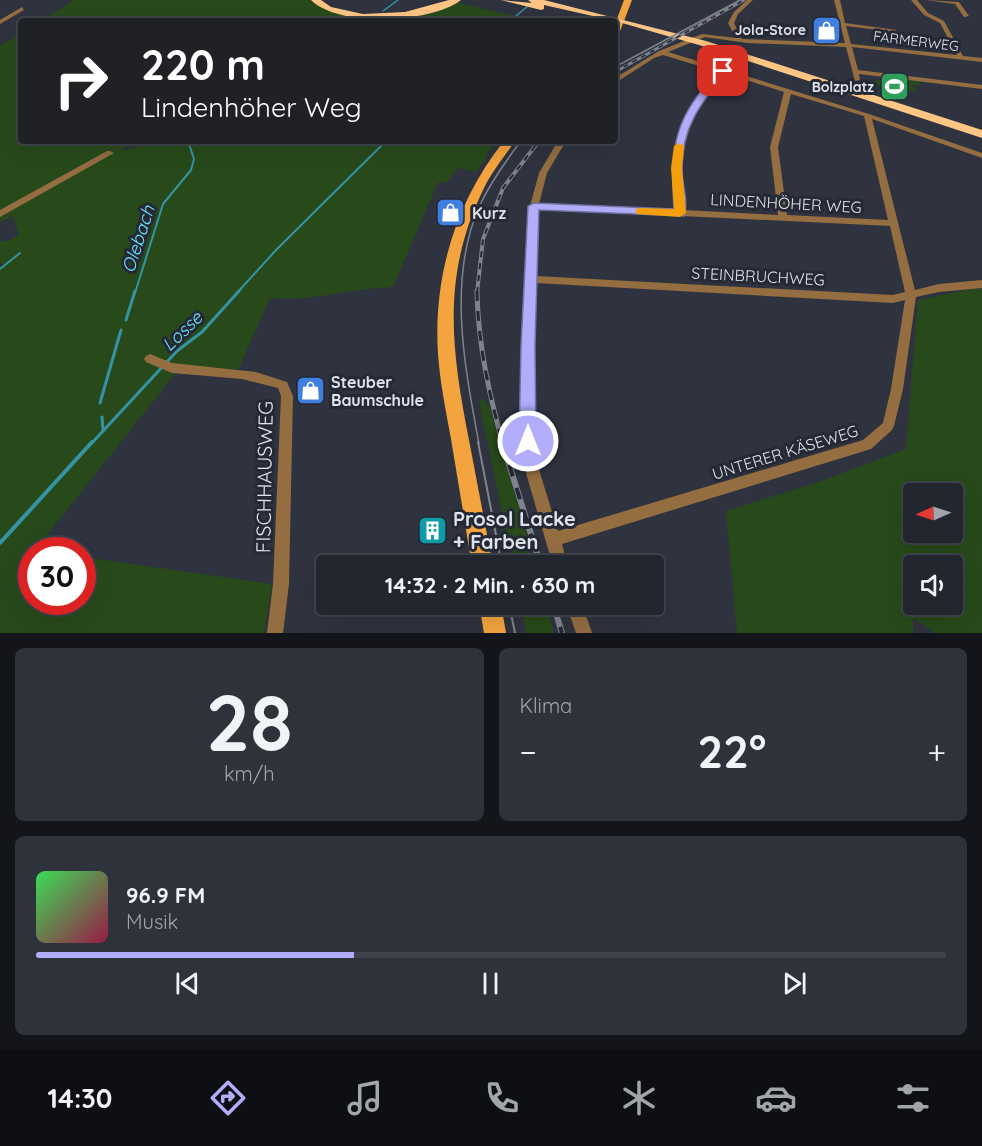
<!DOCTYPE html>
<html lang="de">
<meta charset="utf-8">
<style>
:root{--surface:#22262f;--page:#2e323b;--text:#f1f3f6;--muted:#a2a5aa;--line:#3f434b;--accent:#b1adfa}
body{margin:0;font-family:Quicksand,sans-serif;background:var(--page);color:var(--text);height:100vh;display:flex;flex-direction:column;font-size:22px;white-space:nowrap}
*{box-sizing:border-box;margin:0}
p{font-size:20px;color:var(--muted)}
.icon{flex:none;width:33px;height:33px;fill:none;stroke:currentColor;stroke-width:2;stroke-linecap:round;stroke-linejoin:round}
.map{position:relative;height:633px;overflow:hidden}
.panel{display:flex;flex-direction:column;gap:15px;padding:15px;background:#13151a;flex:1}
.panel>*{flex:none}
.banner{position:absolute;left:18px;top:18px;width:600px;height:126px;border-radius:6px;box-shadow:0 6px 24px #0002,0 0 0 2px var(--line);background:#202124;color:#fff;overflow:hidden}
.needle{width:39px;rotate:267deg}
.fabs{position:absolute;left:903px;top:483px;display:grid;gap:12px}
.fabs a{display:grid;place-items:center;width:60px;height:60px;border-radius:6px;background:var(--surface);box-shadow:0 6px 24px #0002,0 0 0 2px var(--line);font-size:30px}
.speed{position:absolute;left:18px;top:537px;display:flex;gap:12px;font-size:30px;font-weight:700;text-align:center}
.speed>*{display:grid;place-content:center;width:78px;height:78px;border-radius:50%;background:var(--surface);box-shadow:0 6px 24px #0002,0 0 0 2px var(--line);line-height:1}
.speed .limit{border:9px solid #d22;background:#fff;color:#111}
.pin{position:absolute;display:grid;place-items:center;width:51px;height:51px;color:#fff;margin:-26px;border-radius:12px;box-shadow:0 3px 9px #0006}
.me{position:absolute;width:66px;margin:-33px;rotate:0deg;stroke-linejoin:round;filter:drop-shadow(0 0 4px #0008)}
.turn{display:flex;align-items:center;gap:21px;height:126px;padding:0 24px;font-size:27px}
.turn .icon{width:78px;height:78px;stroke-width:2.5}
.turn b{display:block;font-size:42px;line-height:51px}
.big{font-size:45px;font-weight:700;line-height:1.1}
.panel .widget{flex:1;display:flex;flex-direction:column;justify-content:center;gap:9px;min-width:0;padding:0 21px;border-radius:9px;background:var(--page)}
.panel .dial{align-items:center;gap:0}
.dial b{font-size:78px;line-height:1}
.song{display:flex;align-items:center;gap:18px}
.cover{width:72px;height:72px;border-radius:9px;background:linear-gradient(135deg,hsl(130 70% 55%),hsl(340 70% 35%))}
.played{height:6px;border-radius:3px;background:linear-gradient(90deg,var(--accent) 35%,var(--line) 35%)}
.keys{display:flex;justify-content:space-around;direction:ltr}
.heat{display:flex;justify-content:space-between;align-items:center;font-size:33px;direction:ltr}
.panel .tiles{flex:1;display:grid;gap:15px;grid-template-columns:1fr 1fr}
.widget:last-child{grid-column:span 2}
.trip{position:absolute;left:316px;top:555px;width:348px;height:60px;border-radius:6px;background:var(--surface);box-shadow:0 6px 24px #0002,0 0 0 2px var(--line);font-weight:700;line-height:60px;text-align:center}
.tabs{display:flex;height:96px;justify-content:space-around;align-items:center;background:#0e0f13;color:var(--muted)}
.tabs .icon{width:42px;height:42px}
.tabs .active{color:var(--accent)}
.tabs b{font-size:27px;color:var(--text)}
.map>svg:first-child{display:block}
.green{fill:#284a1b;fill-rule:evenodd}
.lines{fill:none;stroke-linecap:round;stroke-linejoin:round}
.stream-far3{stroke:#3493a4;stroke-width:1.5}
.stream-far2{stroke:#3493a4;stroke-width:2}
.stream-far1{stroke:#3493a4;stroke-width:3}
.stream{stroke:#3493a4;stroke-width:4}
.minor{fill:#946d41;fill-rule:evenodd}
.primary{fill:#f3a43e;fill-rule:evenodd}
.motorway{fill:#fec585;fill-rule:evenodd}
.tram-far1{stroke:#7f838d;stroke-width:1.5}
.tram{stroke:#7f838d;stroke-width:2}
.rail-far3-casing{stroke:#7f838d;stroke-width:3}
.rail-far2-casing{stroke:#7f838d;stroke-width:4}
.rail-far1-casing{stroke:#7f838d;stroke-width:5}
.rail-casing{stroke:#7f838d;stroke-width:6}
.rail-far3{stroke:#242935;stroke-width:1.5;stroke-dasharray:5;stroke-linecap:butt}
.rail-far2{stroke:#242935;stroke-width:2;stroke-dasharray:6;stroke-linecap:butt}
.rail-far1{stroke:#242935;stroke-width:3;stroke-dasharray:10;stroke-linecap:butt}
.rail{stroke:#242935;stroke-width:4;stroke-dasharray:12;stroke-linecap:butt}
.route{fill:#b1adfa;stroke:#7370a2;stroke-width:1.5}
.slow{fill:#f59e0b}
.labels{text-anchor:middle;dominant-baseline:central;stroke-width:6;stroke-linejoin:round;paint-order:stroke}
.far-poi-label{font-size:14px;font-weight:bold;fill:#dfe3ea;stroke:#242935;text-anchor:end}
.far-street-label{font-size:14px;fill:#dfe3ea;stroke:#242935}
.street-label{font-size:16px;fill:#dfe3ea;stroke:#242935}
.poi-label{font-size:16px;font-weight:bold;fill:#dfe3ea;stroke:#242935;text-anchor:start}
.water-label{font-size:18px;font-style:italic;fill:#6ae6fd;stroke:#242935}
.near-street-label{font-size:20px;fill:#dfe3ea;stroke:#242935}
.near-poi-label{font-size:20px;font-weight:bold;fill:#dfe3ea;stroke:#242935;text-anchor:start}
</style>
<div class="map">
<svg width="982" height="633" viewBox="0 0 982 633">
<rect width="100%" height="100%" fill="#2e333f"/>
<g class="green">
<path d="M74 0H312L320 6 339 13 399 16 455 2 518 17 515 21H40Z"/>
<path d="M21 33V141H134L121 151 158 141H498L491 148 477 172 457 168 446 183 438 182 393 287C352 288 311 302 270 298L238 370 182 365 35 550H32V602H82L83 557 272 584 264 633H0V266H5L0 263V241H8L19 235 13 216 0 222V46Z"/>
<path d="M881 77 897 80 904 87V82L910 80 919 81 921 85 912 86 918 90 893 94 882 89 874 81 881 80Z"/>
<path d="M971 289H982V633H935L913 618V633H737L726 511 819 482 906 449 918 300ZM914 494H952V532H914ZM914 566H952V604H914Z"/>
<path d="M483 398 490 408 535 565H513L479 402Z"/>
<path d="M521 605H546L554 633H526Z"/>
</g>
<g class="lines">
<g class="stream-far3">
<path d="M383 11 398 0"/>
<path d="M510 21 535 0"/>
</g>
<g class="stream-far2">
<path d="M0 269 20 253"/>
<path d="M135 293 163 204 191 170 194 159 188 141"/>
<path d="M237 293 277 249 386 141"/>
</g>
<g class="stream-far1">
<path d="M126 320 135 291"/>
<path d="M100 403 121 330"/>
<path d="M102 417 103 430"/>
<path d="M91 444 177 351 202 332 239 291"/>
</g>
<path class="stream" d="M0 543 92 442"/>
<g class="minor">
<path d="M747 0H753L738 14 734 23 742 39 845 43 834 0H840L845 23 897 30 894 32 846 26 851 44 957 55 940 23 924 15 911 0H917L928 13 944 21 963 56 982 58V62L852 47 858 70 982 85V89L859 74 860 80 855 81 846 47 747 43 705 37 668 52 869 114 982 153V158L872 119 915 290 939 284 982 280V288L939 292 916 297 903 389 894 426 892 430 871 449 562 544 568 566H553L526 473 522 441V346L530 206 539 173 558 141H566L547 173 539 204 675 210C672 148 677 119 719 72L663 55 654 58 617 82 615 83V78L659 51 702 34 736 38 728 23 734 12ZM724 73 784 92 770 147 778 215 684 210C680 149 683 121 724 73ZM791 94 864 116 888 220 787 215 778 147ZM538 209 890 226 905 292 893 295 536 276ZM536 283 893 303 905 300 891 389 883 423 863 440 558 531 540 473 534 441V346Z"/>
<path d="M925 0 959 2 969 16 964 17 955 4Z"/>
<path d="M22 7 24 10 0 24V20Z"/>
<path d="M107 151H110L114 153 0 217V210Z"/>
<path d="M150 354 172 363 256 372 287 382 293 396 289 584 283 633H267L273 584 281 396 278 388 242 379 172 373 146 362 144 359 146 356Z"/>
<path d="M566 604H582L592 633H576Z"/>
</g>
<g class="primary">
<path d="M624 0H632L619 34 615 36V24Z"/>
<path d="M504 141H515C505 156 493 170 485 186 441 274 451 348 469 440 477 482 485 524 493 566H472C465 523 458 481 451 439 446 411 440 383 438 354 433 276 456 201 504 141Z"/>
<path d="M479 604H501L506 633H484Z"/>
</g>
<g class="motorway">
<path d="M311 0H321L331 7 363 14 405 12 449 0H461C432 23 339 28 311 0Z"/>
<path d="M501 0 532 3 528 0H544L706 41 982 130V138L699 45 615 21 544 5V9L541 10Z"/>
</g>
<g class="tram-far1">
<path d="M615 67 740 0"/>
<path d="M479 444C465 368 447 281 479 207 490 183 505 162 521 141"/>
</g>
<g class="tram">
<path d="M478 442 502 566"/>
<path d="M509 604 515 633"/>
</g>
<defs>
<path id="rail-far3" d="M615 72 744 0"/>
<path id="rail-far2" d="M477 293 483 239 503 188 539 141"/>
<path id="rail-far1" d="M477 291C478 344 489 394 503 444"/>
<g id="rail">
<path d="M502 442 541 566"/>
<path d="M553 604 562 633"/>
</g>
</defs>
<use href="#rail-far3" class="rail-far3-casing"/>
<use href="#rail-far2" class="rail-far2-casing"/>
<use href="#rail-far1" class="rail-far1-casing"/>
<use href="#rail" class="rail-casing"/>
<use href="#rail-far3" class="rail-far3"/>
<use href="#rail-far2" class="rail-far2"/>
<use href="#rail-far1" class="rail-far1"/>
<use href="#rail" class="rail"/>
</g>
<path class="route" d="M720 69 727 71C702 102 681 127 682 170 682 184 689 203 684 216L539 210 535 346 536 441 534 446 528 448 522 446 519 441 521 346 528 206 534 203 674 209C670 144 674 118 720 69Z"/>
<path class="slow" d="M679 143 684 146 682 168 686 213 680 217 636 214V209L640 208 674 209 671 168 674 146Z"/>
<defs>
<symbol id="shop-square" viewBox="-11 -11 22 22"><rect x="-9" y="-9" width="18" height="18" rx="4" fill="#3f7fe0" stroke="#242935"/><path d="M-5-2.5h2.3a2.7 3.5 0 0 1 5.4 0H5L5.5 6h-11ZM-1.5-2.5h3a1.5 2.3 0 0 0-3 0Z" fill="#fff"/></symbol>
<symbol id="stadium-square" viewBox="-11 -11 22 22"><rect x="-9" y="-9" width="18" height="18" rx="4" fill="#2e9e5b" stroke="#242935"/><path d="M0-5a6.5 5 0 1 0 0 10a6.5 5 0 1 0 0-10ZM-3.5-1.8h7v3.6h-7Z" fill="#fff"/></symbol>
<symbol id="building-square" viewBox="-11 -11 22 22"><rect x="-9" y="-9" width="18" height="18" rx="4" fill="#0f9aa8" stroke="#242935"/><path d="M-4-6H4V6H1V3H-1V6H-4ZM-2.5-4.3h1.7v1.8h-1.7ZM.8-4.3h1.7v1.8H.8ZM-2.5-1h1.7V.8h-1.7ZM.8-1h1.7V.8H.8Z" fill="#fff"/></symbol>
</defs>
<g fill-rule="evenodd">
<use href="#shop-square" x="810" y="14" width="33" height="33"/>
<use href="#stadium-square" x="878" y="70" width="33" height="33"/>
<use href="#shop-square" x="434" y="196" width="33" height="33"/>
<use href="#shop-square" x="294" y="374" width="33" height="33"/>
<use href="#building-square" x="416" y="514" width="33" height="33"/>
</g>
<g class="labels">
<g class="far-poi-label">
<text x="806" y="30">Jola-Store</text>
<text x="874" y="87">Bolzplatz</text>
</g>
<g class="far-street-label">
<text transform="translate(916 41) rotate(7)">FARMERWEG</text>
</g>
<g class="street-label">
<text transform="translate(786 203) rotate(3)">LINDENHÖHER WEG</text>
<text transform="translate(758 276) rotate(3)">STEINBRUCHWEG</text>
<text transform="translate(785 452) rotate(-17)">UNTERER KÄSEWEG</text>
</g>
<g class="poi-label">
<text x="472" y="213">Kurz</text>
<text x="331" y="382">Steuber<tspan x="331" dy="18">Baumschule</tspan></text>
</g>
<g class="water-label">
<text transform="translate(138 239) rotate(-72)">Olebach</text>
<text transform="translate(182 331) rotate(-44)">Losse</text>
</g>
<g class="near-street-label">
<text transform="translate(264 477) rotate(-89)">FISCHHAUSWEG</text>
</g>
<g class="near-poi-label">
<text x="453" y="518">Prosol Lacke<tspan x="453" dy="23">+ Farben</tspan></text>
</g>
</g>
</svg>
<div class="fabs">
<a><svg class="needle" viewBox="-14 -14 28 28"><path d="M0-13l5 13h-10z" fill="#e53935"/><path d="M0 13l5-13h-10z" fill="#a2a5aa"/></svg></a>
<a><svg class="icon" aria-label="sound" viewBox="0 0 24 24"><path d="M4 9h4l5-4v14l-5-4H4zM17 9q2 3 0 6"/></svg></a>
</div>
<div class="speed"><div class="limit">30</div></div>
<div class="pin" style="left:723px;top:71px;background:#d93025"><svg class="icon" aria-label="arrive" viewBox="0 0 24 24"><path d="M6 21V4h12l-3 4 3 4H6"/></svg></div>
<svg class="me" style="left:528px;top:441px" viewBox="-20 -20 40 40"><circle r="17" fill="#b1adfa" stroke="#fff" stroke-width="3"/><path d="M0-11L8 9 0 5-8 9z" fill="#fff"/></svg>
<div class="trip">14:32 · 2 Min. · 630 m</div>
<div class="banner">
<div class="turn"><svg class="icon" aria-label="right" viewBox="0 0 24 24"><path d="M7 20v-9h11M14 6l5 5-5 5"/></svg><div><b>220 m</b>Lindenhöher Weg</div></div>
</div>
</div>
<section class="panel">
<div class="tiles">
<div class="widget dial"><b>28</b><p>km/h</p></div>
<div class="widget"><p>Klima</p>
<div class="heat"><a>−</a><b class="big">22°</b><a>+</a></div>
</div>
<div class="widget">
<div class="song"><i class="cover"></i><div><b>96.9 FM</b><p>Musik</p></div></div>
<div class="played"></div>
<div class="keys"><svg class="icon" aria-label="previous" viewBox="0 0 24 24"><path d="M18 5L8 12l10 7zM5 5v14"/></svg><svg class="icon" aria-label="pause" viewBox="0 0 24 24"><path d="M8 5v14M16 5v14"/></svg><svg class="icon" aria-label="next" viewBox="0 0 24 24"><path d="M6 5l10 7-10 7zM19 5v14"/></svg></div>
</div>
</div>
</section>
<nav class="tabs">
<b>14:30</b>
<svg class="icon active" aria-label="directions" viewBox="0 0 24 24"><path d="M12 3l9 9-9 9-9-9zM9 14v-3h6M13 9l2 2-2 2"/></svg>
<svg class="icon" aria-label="music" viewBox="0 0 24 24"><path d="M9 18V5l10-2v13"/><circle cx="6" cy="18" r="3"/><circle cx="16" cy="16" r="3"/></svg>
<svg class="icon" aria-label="phone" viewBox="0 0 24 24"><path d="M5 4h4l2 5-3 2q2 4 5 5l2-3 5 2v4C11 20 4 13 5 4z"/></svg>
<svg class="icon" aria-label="climate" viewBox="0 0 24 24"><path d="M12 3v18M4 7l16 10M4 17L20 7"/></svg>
<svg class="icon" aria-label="car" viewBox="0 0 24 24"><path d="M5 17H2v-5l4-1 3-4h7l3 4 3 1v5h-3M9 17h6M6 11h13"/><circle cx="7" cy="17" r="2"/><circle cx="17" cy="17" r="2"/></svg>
<svg class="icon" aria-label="filters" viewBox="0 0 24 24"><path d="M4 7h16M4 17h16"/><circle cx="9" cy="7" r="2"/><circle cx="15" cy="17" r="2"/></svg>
</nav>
